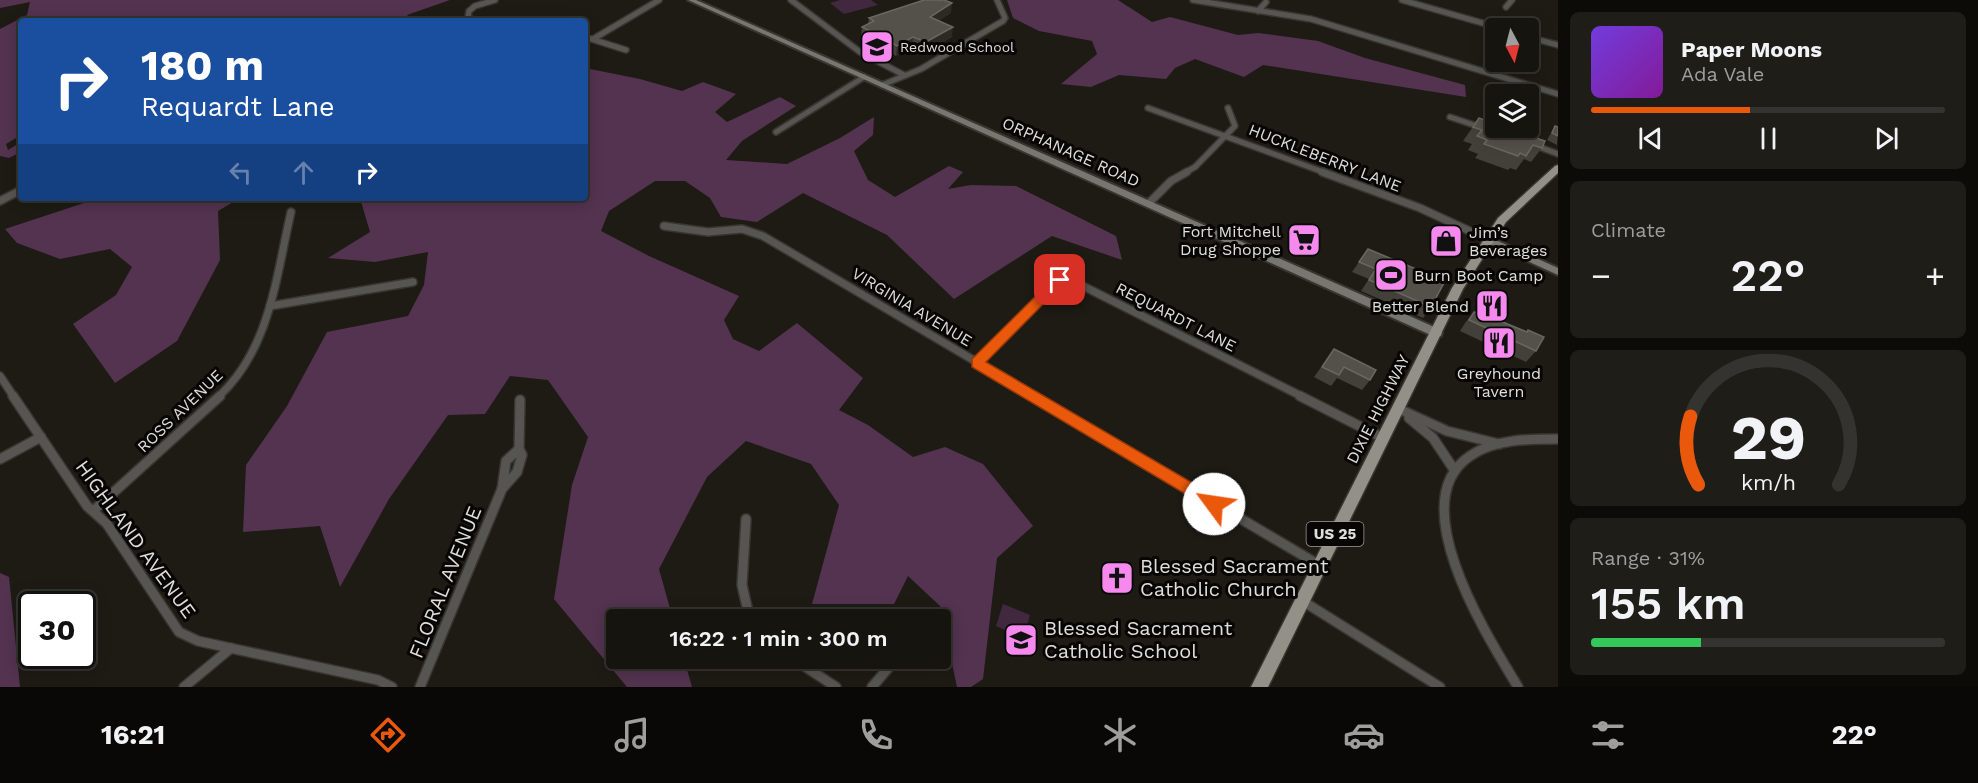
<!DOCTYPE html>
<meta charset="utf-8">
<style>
:root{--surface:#16140f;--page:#1f1d18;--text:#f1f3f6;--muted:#9e9e9e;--line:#35332f;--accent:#ea580c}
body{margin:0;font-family:"Work Sans",sans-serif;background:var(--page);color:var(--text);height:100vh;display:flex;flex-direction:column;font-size:22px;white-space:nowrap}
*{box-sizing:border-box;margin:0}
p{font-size:20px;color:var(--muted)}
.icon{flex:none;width:33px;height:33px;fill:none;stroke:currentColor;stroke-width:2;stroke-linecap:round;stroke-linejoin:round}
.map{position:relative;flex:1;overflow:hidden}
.drawer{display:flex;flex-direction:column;gap:12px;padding:12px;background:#0c0b08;width:420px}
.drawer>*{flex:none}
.hud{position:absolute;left:18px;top:18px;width:570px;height:183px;border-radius:6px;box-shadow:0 3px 15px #0003,0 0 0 2px var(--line);background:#1a4fa0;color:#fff;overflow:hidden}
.needle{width:39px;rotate:173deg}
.fabs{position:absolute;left:1485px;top:18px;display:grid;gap:12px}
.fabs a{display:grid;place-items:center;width:54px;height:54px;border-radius:6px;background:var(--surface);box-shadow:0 3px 15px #0003,0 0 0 2px var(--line);font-size:30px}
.speed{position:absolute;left:18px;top:591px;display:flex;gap:12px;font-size:30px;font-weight:700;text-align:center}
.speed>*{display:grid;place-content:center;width:78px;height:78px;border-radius:50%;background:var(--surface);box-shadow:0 3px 15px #0003,0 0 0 2px var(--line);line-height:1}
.speed .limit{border:3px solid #111;border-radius:9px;background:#fff;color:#111}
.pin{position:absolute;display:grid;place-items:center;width:51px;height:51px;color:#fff;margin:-26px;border-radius:12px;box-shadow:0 3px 9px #0006}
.me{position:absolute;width:66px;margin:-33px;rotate:301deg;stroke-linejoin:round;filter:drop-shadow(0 0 4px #0008)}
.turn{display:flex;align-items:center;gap:21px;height:126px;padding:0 24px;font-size:27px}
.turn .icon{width:78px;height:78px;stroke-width:2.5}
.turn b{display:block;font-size:42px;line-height:51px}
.lanes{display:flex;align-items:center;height:57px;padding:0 24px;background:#0003;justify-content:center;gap:30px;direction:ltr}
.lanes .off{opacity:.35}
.big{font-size:45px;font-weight:600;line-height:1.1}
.drawer .card{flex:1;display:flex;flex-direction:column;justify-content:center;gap:9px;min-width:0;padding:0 21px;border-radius:9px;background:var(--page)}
.drawer .dial{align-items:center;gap:0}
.dial svg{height:156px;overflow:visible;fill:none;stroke:var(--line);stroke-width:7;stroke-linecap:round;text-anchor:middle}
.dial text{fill:var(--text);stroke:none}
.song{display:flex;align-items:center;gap:18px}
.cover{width:72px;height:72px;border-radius:9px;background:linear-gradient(135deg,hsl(260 70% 55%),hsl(290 70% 35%))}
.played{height:6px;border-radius:3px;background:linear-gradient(90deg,var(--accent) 45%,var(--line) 45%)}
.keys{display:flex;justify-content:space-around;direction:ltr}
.heat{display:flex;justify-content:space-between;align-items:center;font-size:33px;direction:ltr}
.charge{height:9px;border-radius:4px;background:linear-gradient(90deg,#34c759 31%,var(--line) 0)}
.trip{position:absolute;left:606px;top:609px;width:345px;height:60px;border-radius:6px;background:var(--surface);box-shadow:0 3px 15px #0003,0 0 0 2px var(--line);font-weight:600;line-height:60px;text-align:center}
.dock{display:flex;height:96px;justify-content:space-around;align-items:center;background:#090806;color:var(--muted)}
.dock .icon{width:42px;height:42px}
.dock .current{color:var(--accent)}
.dock b{font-size:27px;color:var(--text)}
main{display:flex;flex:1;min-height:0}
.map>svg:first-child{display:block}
.green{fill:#41283f}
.forest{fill:#533350}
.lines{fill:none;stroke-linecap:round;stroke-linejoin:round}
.street-far2-casing{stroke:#383630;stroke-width:8}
.street-far1-casing{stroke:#383630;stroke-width:10}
.street-casing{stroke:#383630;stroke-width:12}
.secondary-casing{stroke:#383630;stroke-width:4}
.primary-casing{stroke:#383630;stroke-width:3}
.street-far2{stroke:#565551;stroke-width:5}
.street-far1{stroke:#565551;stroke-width:7}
.street{stroke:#565551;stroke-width:9}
.secondary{fill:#787670;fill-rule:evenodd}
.primary{fill:#939088;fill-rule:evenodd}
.wall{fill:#424038}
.shaded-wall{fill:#2c2a22}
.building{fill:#535149;stroke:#696760;stroke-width:1.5}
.route{fill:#ea580c;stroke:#983908;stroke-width:1.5}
.labels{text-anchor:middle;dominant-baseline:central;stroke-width:6;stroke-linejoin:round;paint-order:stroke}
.far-poi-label{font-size:14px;fill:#e0ded9;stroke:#070604;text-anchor:start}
.shield{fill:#070604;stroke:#9f9d99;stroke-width:1.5}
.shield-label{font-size:15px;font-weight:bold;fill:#e0ded9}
.street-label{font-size:16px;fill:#e0ded9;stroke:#070604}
.poi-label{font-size:16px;fill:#e0ded9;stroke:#070604;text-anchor:end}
.near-street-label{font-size:20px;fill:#e0ded9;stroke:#070604}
.near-poi-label{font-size:20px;fill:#e0ded9;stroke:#070604;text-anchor:start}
</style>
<main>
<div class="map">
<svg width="1558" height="687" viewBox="0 0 1558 687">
<rect width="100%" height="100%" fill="#1d1b14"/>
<g class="green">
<path d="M840 0H871L878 5 844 14 830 3Z"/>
<path d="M1003 604 1030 615 1024 638 996 626Z"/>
</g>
<g class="forest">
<path d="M0 0H450L407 15 413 21H21V128L18 137 6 144 8 150 21 142V152L9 158 0 156V29L27 15 30 2 0 8Z"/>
<path d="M1007 0H1118L1152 22 1170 17 1238 35 1258 33 1318 41 1365 58 1465 85 1466 97 1263 65 1244 77 1195 59 1175 68 1166 79 1119 75 1091 87 1061 84 1097 54 1092 41 1039 31 1013 18Z"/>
<path d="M585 68 640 79 682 91 703 82 736 94 715 112 727 122 780 97 796 106 742 141 726 160 787 164 840 138 874 117 873 135 854 151 868 180 895 197 949 166 963 172 948 189 971 185 1016 186 1116 236 1122 260 1052 236 954 299 887 235 803 193 757 222 721 217 710 198 685 181H655L609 211 601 231 649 256 739 296 724 320 733 339 759 351 797 323 863 378 839 410 868 425 913 457 945 447 983 464 1033 526 997 558 983 679 971 687H957L940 606 908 576 894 604H812L839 505 811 464 746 441 707 477 659 569 673 619 616 620V658L684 659 692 687H627L554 599 572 485 588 437 548 380 510 376 485 414 448 415 389 499 340 587 320 526 243 532 246 465 287 406 327 332 408 316 424 285 428 252 375 262 328 258 370 232 360 198H585Z"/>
<path d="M89 198H240L218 211 220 260 177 341 115 383 73 324 116 295 132 267 110 249 60 259 17 243 5 229 84 203Z"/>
<path d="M0 573 9 577 20 687H0Z"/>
</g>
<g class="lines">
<defs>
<g id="street-far2">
<path d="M791 0 860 52 904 75"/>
<path d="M1193 0 1311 19 1558 94"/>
<path d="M1402 0 1500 28"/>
<path d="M1506 7 1512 0"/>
<path d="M1258 11 1266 2"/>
<path d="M474 21 468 17 469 11 475 6 495 0"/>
<path d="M585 37 626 50"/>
<path d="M1528 37 1558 45"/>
<path d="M593 39 659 0"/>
<path d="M882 85 921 69 1003 21 1005 18 997 0"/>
<path d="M1148 108 1326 173"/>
<path d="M1450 117 1483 128"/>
<path d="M776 132 864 77"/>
<path d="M1534 145 1558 154"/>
<path d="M1184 173 1195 167 1235 126 1228 108"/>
</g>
<g id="street-far1">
<path d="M1322 172 1420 208 1489 240"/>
<path d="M0 201 21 190"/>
<path d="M1149 203 1171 181 1187 172"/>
<path d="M664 226 708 232 742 229 763 236 1036 397"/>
<path d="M270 306 413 282"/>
<path d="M977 363 1060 280H1071L1303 397"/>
<path d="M0 376 14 397"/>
<path d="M218 397C270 350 276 277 291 212"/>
</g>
<g id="street">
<path d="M13 396 87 506 107 524 179 632 198 641 378 680 392 687"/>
<path d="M1033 396 1319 565"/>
<path d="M1300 396 1383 438"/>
<path d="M1399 409 1447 431 1499 444"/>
<path d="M1409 418 1433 438 1455 471"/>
<path d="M519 449 520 400"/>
<path d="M519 449 522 455 517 472 502 489 506 461Z"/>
<path d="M0 459 41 437"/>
<path d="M93 511 220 396"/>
<path d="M746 519 742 585 750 620"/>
<path d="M1301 600 1440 687"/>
<path d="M792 658 836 687"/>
<path d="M184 687 231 648"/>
<path d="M420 687 502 489"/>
<path d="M872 687 890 666"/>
<path d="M1518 687C1489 639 1401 502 1470 456 1494 439 1529 439 1558 439"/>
</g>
<g id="secondary">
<path d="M688 0H696L1441 330 1442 333 1441 336H1433Z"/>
<path d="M1489 237 1558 268V275L1486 242 1484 240Z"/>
</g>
<path id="primary" d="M1558 165V173L1506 222 1463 289 1268 687H1251L1452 288 1498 218 1555 166Z"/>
</defs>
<use href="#street-far2" class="street-far2-casing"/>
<use href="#street-far1" class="street-far1-casing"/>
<use href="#street" class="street-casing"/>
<use href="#secondary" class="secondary-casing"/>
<use href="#primary" class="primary-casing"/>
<use href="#street-far2" class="street-far2"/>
<use href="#street-far1" class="street-far1"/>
<use href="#street" class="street"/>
<use href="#secondary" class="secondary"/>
<use href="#primary" class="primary"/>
</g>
<g class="wall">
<path d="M951 13 938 21 952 37 925 52 912 47 896 56 861 37 862 27 868 24 869 18Z"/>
<path d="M1479 118 1542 148 1531 162 1524 159 1516 170 1510 168 1508 170 1475 158 1478 154 1468 150 1472 144 1463 141Z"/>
<path d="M1555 126 1558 127 1557 145 1547 140Z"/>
<path d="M1368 249 1431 307 1423 318 1361 291 1369 279 1352 272Z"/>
<path d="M1474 312 1527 332 1528 330 1536 351 1526 362 1460 331 1465 323Z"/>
<path d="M1334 349 1370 380 1362 390 1337 378 1331 386 1314 377Z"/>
</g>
<g class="shaded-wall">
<path d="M952 3 951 13 929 27 930 17Z"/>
<path d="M953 27 952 37 925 52 926 42Z"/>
<path d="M913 37 912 47 896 56 897 46Z"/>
</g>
<g class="building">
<path d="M924 0H944L952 3 930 17 953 27 926 42 913 37 897 46 862 27 874 21 869 18Z"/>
<path d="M1479 118 1496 124V128H1506L1545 141 1542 148 1533 145 1526 156 1520 153 1518 156 1484 144 1487 140 1477 136 1482 130 1473 127Z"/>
<path d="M1555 126 1558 127V136L1552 133Z"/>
<path d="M1368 249 1445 281 1431 307 1369 280 1376 269 1359 262Z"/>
<path d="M1474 312 1481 313 1527 332 1528 330 1544 337 1536 351 1469 320Z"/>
<path d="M1334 349 1376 370 1370 380 1344 367 1339 375 1322 367Z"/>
</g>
<path class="route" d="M1060 276 1064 277V283L986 362 1220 499 1222 504 1220 508H1209L972 367V359L1055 277Z"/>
<defs>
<symbol id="school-square" viewBox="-11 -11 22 22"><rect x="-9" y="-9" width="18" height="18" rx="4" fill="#f689ee" stroke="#070604"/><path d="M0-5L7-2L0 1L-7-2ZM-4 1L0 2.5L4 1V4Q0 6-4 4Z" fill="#111"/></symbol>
<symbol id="supermarket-square" viewBox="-11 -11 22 22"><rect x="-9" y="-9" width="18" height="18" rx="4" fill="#f689ee" stroke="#070604"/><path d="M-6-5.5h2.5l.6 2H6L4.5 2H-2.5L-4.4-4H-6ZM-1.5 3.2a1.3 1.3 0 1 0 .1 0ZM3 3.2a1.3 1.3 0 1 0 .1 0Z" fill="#111"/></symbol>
<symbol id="shop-square" viewBox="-11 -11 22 22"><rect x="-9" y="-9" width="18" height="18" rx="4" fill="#f689ee" stroke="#070604"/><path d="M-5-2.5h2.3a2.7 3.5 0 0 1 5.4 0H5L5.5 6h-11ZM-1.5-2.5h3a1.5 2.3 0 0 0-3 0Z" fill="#111"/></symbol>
<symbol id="stadium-square" viewBox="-11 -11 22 22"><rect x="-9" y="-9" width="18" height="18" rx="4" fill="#f689ee" stroke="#070604"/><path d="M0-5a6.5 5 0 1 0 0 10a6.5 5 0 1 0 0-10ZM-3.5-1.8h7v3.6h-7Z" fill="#111"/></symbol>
<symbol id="restaurant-square" viewBox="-11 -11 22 22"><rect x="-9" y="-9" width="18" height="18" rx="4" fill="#f689ee" stroke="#070604"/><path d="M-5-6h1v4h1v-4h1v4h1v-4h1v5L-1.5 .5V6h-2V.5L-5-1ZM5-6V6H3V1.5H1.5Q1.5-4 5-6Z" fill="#111"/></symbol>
<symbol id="church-square" viewBox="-11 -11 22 22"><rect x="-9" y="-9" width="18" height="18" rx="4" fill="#f689ee" stroke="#070604"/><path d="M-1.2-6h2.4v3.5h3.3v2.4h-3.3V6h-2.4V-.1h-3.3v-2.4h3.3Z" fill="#111"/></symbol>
</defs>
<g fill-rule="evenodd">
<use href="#school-square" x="858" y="28" width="38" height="38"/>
<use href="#supermarket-square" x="1285" y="221" width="38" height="38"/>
<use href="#shop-square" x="1427" y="222" width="38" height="38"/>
<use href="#stadium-square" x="1372" y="256" width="38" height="38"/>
<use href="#restaurant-square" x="1473" y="287" width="38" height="38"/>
<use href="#restaurant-square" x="1480" y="324" width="38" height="38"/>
<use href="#church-square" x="1098" y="559" width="38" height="38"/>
<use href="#school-square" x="1002" y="621" width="38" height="38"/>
</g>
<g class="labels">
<g class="far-poi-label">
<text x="900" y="47">Redwood School</text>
</g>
<rect class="shield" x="1306.5" y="522" width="57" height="24" rx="4.5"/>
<g class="shield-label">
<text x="1335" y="534">US 25</text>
</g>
<g class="street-label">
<text transform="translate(1071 152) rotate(24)">ORPHANAGE ROAD</text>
<text transform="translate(1325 158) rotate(21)">HUCKLEBERRY LANE</text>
<text transform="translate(912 307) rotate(31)">VIRGINIA AVENUE</text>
<text transform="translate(1176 317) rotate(27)">REQUARDT LANE</text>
<text transform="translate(1378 409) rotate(-63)">DIXIE HIGHWAY</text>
<text transform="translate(180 411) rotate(-44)">ROSS AVENUE</text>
</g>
<g class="poi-label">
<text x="1281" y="231">Fort Mitchell<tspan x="1281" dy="18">Drug Shoppe</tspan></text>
<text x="1469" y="232" text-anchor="start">Jim’s<tspan x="1469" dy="18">Beverages</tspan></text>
<text x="1414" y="275" text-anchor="start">Burn Boot Camp</text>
<text x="1469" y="306">Better Blend</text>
<text x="1499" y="373" text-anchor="middle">Greyhound<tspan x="1499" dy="18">Tavern</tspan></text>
</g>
<g class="near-street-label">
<text transform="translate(136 539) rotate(54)">HIGHLAND AVENUE</text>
<text transform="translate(445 582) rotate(-68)">FLORAL AVENUE</text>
</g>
<g class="near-poi-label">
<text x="1140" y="566">Blessed Sacrament<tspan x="1140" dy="23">Catholic Church</tspan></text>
<text x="1044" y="628">Blessed Sacrament<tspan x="1044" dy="23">Catholic School</tspan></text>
</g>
</g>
</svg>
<div class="fabs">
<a><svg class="needle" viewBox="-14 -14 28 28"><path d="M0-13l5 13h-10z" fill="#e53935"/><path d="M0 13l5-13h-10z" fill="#9e9e9e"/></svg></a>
<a><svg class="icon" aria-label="layers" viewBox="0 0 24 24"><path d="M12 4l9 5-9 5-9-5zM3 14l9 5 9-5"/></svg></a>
</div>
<div class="speed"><div class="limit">30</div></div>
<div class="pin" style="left:1060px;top:280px;background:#d93025"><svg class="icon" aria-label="arrive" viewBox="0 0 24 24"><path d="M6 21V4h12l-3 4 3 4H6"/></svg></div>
<svg class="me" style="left:1214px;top:504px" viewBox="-20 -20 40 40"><circle r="19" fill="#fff"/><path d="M0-13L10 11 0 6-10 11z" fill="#ea580c"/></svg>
<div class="trip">16:22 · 1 min · 300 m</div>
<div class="hud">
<div class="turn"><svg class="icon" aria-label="right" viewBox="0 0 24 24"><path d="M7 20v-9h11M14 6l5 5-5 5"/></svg><div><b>180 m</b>Requardt Lane</div></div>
<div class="lanes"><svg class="icon off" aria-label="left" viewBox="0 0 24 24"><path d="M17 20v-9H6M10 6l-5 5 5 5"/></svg><svg class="icon off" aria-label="ahead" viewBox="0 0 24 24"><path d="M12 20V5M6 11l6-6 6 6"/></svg><svg class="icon" aria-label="right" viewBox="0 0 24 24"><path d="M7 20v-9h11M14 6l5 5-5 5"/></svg></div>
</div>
</div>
<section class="drawer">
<div class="card">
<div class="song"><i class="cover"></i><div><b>Paper Moons</b><p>Ada Vale</p></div></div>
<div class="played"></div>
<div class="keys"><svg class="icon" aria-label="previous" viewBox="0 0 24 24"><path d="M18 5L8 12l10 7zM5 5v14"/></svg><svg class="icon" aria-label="pause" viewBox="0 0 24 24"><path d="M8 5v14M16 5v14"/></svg><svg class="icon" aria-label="next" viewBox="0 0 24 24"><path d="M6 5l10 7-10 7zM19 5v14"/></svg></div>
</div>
<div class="card"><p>Climate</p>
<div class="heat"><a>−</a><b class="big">22°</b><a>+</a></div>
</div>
<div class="card dial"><svg viewBox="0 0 100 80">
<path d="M14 69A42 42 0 1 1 86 69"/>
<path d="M14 69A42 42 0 0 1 10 34" stroke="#ea580c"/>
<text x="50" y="56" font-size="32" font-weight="700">29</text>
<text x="50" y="72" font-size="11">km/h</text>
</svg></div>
<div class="card"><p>Range · 31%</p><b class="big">155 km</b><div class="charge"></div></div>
</section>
</main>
<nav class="dock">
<b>16:21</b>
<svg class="icon current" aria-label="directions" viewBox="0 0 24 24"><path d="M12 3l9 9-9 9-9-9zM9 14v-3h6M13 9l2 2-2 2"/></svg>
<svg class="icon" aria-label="music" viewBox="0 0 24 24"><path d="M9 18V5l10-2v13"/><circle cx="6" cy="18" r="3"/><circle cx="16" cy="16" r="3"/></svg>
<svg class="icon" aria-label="phone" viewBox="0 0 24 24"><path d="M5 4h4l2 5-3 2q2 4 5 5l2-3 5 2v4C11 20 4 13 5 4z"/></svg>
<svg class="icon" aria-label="climate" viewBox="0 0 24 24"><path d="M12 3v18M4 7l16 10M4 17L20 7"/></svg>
<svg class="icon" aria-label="car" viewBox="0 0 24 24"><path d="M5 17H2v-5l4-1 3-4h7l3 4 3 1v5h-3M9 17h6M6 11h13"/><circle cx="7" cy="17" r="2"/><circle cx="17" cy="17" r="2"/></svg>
<svg class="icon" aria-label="filters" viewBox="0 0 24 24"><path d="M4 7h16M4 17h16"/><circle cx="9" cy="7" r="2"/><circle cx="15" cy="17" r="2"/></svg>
<b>22°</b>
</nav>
